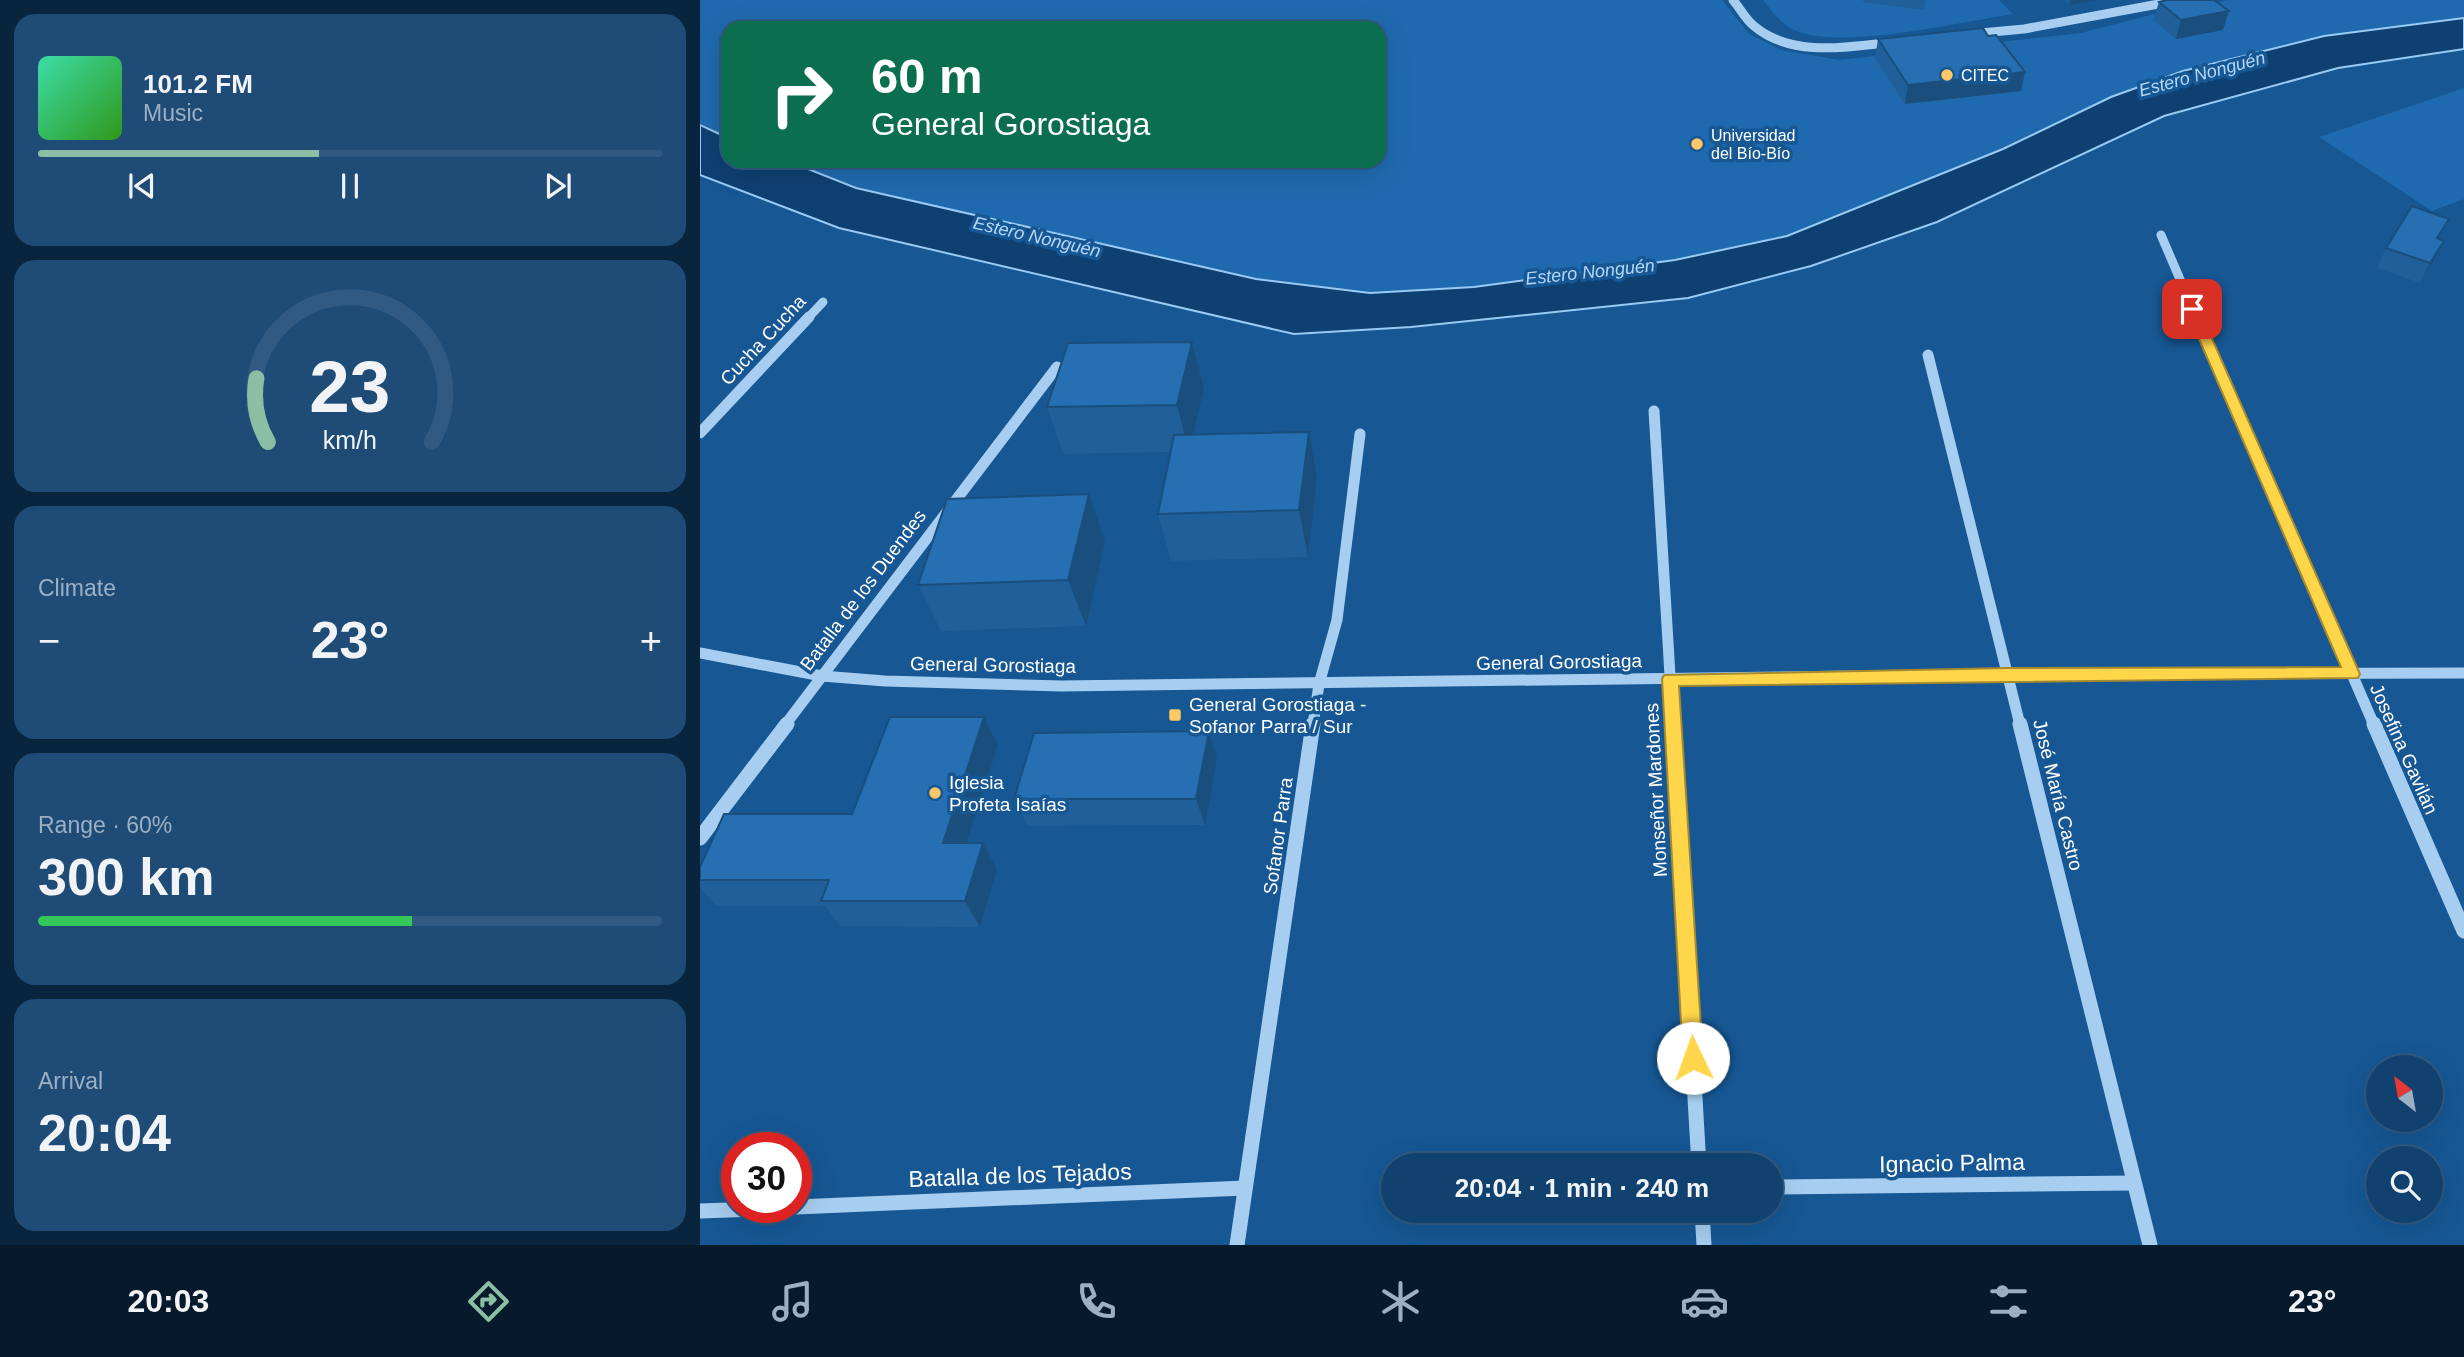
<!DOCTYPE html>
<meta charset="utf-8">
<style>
:root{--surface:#10416f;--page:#1e4c77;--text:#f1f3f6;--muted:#9cafc3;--line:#305a82;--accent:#8abfa5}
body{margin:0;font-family:Arial,sans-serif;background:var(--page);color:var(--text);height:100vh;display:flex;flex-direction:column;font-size:26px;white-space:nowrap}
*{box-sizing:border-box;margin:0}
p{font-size:23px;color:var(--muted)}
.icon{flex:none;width:38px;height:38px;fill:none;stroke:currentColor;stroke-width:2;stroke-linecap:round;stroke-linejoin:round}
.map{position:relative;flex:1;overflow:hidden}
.drawer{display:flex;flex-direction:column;gap:14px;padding:14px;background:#09243d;width:700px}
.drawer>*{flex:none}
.guide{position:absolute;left:21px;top:21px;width:665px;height:147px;border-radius:21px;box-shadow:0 7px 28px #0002,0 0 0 2px var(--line);background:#0b6e4f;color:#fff;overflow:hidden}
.needle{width:46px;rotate:329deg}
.controls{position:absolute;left:1666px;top:1055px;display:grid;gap:14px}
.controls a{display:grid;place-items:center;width:77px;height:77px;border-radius:50%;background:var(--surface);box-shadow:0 7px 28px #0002,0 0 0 2px var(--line);font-size:35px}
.speed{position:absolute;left:21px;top:1132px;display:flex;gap:14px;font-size:35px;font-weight:700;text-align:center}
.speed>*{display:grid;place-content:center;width:91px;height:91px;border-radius:50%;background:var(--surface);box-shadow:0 7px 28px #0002,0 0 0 2px var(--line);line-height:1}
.speed .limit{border:10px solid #d22;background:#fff;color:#111}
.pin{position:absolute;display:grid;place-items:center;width:60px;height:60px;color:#fff;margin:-30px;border-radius:14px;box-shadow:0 4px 10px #0006}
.me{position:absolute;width:77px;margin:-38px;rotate:357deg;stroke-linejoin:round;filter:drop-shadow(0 0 5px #0008)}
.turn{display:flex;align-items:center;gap:24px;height:147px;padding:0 35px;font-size:32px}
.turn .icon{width:91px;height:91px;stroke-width:2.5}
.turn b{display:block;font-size:49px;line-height:60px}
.big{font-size:52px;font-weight:700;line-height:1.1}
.drawer .tile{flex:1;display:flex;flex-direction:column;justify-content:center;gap:10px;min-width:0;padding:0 24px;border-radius:21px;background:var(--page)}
.drawer .dial{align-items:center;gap:0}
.dial svg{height:182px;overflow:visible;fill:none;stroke:var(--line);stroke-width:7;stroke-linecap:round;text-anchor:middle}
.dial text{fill:var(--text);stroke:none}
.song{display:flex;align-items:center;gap:21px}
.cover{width:84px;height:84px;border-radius:10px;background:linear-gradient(135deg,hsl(160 70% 55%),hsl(110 70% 35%))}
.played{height:7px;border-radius:4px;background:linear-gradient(90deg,var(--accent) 45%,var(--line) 45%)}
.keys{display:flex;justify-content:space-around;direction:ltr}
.heat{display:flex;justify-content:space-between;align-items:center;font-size:38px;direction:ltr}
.charge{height:10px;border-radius:5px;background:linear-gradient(90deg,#34c759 60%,var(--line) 0)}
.trip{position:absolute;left:681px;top:1153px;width:402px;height:70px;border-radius:35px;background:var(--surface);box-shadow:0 7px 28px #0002,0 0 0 2px var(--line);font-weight:700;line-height:70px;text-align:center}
.dock{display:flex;height:112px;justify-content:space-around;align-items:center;background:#061a2c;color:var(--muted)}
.dock .icon{width:49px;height:49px}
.dock .selected{color:var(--accent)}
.dock b{font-size:32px;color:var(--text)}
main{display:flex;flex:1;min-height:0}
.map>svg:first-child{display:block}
.green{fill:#1f6aae}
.water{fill:#0e4071;stroke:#99caf3;stroke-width:2}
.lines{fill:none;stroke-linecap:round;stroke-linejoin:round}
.minor-far2{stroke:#a7cef1;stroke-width:9}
.minor-far1{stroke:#a7cef1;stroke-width:11}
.minor{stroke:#a7cef1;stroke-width:15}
.wall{fill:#205f99}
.shaded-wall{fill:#1a4e7d}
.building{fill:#256fb2;stroke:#1a4e7d;stroke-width:2}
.route{fill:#ffd54a;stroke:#a68a30;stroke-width:2}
.poi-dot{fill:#ffc866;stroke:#165794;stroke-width:2.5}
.labels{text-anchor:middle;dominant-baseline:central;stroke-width:7;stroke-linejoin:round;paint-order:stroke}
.far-poi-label{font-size:16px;fill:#fff;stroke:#165794;text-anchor:start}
.far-water-label{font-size:18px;font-style:italic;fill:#b3d7f8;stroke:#165794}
.street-label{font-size:19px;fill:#fff;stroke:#165794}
.poi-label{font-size:19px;fill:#fff;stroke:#165794;text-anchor:start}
.near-street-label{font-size:23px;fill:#fff;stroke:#165794}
</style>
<main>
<section class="drawer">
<div class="tile">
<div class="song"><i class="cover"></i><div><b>101.2 FM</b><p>Music</p></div></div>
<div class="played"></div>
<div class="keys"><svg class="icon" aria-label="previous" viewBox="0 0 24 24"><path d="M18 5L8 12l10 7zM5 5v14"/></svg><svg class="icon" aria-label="pause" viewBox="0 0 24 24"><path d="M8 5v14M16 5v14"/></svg><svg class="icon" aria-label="next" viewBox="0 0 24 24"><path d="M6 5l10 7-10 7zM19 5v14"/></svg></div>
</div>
<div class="tile dial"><svg viewBox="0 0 100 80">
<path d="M14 69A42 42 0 1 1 86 69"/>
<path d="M14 69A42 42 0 0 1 9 41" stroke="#8abfa5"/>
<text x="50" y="56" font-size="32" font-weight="700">23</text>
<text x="50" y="72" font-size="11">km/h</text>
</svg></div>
<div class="tile"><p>Climate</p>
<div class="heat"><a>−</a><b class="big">23°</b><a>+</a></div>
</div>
<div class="tile"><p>Range · 60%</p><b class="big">300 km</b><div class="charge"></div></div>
<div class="tile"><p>Arrival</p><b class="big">20:04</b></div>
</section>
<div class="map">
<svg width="1764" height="1245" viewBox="0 0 1764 1245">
<rect width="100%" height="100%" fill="#165794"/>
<g class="green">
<path d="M0 0H1022L1049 34 1081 50 1139 60 1381 33 1454 14 1529 0H1764V18L1624 36 1411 97 1303 149 1087 236 975 260 774 287 670 293 556 279 156 188 88 161H679V28H28V138L0 125Z"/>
<path d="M1063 0H1299L1313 14C1260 22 1140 51 1094 30 1081 24 1072 11 1063 0Z"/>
<path d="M1764 88V199L1732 211 1619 137Z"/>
</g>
<path class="water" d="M1764 18V49L1638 68 1464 116 1237 222 1111 266 988 298 711 327 594 334 139 228 0 175V125L28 138V161H88L156 188 556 279 670 293 774 287 975 260 1087 236 1303 149 1411 97 1483 71 1624 36Z"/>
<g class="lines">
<g class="minor-far2">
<path d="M1033 0C1040 8 1045 19 1054 26 1092 58 1148 47 1193 42"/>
<path d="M1270 34 1324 29 1480 0"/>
<path d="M1461 235 1497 319"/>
<path d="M107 319 123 302"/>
</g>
<g class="minor-far1">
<path d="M1497 317 1674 725"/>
<path d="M1228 355 1320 725"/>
<path d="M954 411 973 725"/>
<path d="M0 433 109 317"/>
<path d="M0 653 122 676 185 681 361 686 1307 674 1764 673"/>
<path d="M85 725 357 367"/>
<path d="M613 725 619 684 637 620 660 434"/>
</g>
<g class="minor">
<path d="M973 724 999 1166"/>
<path d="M1320 724 1450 1245"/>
<path d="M1674 724 1764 931"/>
<path d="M0 838 87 724"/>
<path d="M1071 1187 1434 1183"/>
<path d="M96 1207 545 1188"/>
<path d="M0 1211 88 1208"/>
<path d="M1002 1211 1004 1245"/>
<path d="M537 1245 613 724"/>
</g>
</g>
<g class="wall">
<path d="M1163 0H1226L1224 10 1163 2Z"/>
<path d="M1364 0H1399L1369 5Z"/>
<path d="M1459 2 1523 30 1476 39 1453 20Z"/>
<path d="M1288 36 1325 72 1321 91 1205 104 1175 58 1178 39Z"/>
<path d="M1739 239 1744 241 1734 260 1720 283 1677 268 1686 248Z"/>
<path d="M492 342 504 388 493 435 609 432 617 478 608 557 471 561 458 514 470 452 363 454 347 407Z"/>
<path d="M405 541 386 626 241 631 218 585Z"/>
<path d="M284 717 298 745 266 843 297 869 280 927 140 926 125 906H16L0 887V867L152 814Z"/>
<path d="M509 731 517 759 505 825 328 826 314 799Z"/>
</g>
<g class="shaded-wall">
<path d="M1370 0H1399L1369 5Z"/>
<path d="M1529 11 1523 30 1476 39 1481 20Z"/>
<path d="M1325 72 1321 91 1205 104 1208 85Z"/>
<path d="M1744 241 1734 260 1720 283 1730 263Z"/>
<path d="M492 342 504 388 489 452 477 405Z"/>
<path d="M609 432 617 478 608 557 599 510Z"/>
<path d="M389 494 405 541 386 626 368 580Z"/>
<path d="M284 717 298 745 258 869 243 843Z"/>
<path d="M509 731 517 759 505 825 496 799Z"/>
<path d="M283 843 297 869 280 927 265 901Z"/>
</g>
<g class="building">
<path d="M1467 0H1514L1529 11 1481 20 1459 2Z"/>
<path d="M1283 28 1288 36 1296 35 1325 72 1208 85 1178 39Z"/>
<path d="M1712 206 1749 219 1737 238 1744 241 1730 263 1686 248Z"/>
<path d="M492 342 477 405 347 407 368 343Z"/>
<path d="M609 432 599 510 458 514 474 435Z"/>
<path d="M389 494 368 580 218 585 247 499Z"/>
<path d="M190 717H284L243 843H283L265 901H121L129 880H0V867L24 814H152Z"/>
<path d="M509 731 496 799H314L334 733Z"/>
</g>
<path class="route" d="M1492 304 1499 309 1660 674 1658 678 979 686 1003 1058 1000 1064 993 1067 986 1064 983 1058 962 679 964 675 1307 668 1641 667 1486 309Z"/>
<g class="poi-dot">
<circle cx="1247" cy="75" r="7"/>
<circle cx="997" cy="144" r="7"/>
<rect x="468" y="708" width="14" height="14" rx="3.5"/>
<circle cx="235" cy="793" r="7"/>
</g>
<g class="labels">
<g class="far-poi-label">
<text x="1261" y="75">CITEC</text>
<text x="1011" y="135">Universidad<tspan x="1011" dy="18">del Bío-Bío</tspan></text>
</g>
<g class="far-water-label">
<text transform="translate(1502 74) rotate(-15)">Estero Nonguén</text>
<text transform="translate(337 237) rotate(13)">Estero Nonguén</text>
<text transform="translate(890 272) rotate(-6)">Estero Nonguén</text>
</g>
<g class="street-label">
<text transform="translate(63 340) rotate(-47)">Cucha Cucha</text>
<text transform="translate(163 590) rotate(-53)">Batalla de los Duendes</text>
<text transform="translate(859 662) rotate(-1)">General Gorostiaga</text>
<text transform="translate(293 665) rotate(1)">General Gorostiaga</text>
<text transform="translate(1704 749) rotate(66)">Josefina Gavilán</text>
<text transform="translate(956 790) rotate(-93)">Monseñor Mardones</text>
<text transform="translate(1358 795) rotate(76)">José María Castro</text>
<text transform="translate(578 836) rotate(-82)">Sofanor Parra</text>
</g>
<g class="poi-label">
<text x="489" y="704">General Gorostiaga -<tspan x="489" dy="22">Sofanor Parra / Sur</tspan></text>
<text x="249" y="782">Iglesia<tspan x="249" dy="22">Profeta Isaías</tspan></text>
</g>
<g class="near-street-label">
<text transform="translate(1252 1163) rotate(-1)">Ignacio Palma</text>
<text transform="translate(320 1175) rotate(-2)">Batalla de los Tejados</text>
</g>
</g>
</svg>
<div class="controls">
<a><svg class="needle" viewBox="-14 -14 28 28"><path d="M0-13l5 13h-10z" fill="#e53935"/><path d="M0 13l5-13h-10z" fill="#9cafc3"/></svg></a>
<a><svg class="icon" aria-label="search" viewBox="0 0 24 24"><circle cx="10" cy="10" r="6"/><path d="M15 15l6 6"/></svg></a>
</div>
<div class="speed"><div class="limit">30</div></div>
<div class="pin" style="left:1492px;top:309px;background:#d93025"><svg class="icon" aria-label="arrive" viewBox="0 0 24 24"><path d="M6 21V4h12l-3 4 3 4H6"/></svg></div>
<svg class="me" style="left:993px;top:1058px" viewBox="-20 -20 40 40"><circle r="19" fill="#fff"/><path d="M0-13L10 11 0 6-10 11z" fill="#ffd54a"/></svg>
<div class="trip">20:04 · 1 min · 240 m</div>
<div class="guide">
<div class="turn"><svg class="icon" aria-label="right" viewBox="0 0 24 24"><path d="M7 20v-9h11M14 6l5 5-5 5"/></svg><div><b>60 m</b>General Gorostiaga</div></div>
</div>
</div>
</main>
<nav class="dock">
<b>20:03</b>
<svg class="icon selected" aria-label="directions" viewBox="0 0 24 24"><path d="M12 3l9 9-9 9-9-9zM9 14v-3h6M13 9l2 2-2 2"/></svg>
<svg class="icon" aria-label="music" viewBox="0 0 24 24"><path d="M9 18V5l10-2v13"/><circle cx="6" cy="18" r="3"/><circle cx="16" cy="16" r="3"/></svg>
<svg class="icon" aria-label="phone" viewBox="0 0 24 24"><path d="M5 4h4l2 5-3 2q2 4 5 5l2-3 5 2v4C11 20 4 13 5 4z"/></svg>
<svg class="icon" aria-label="climate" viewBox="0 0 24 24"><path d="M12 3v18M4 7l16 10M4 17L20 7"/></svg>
<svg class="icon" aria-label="car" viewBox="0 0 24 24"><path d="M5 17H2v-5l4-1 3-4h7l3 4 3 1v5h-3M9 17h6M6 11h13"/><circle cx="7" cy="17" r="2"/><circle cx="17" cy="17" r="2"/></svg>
<svg class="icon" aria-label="filters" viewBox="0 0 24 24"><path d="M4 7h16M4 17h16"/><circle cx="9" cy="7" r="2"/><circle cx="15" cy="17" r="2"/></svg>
<b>23°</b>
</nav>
